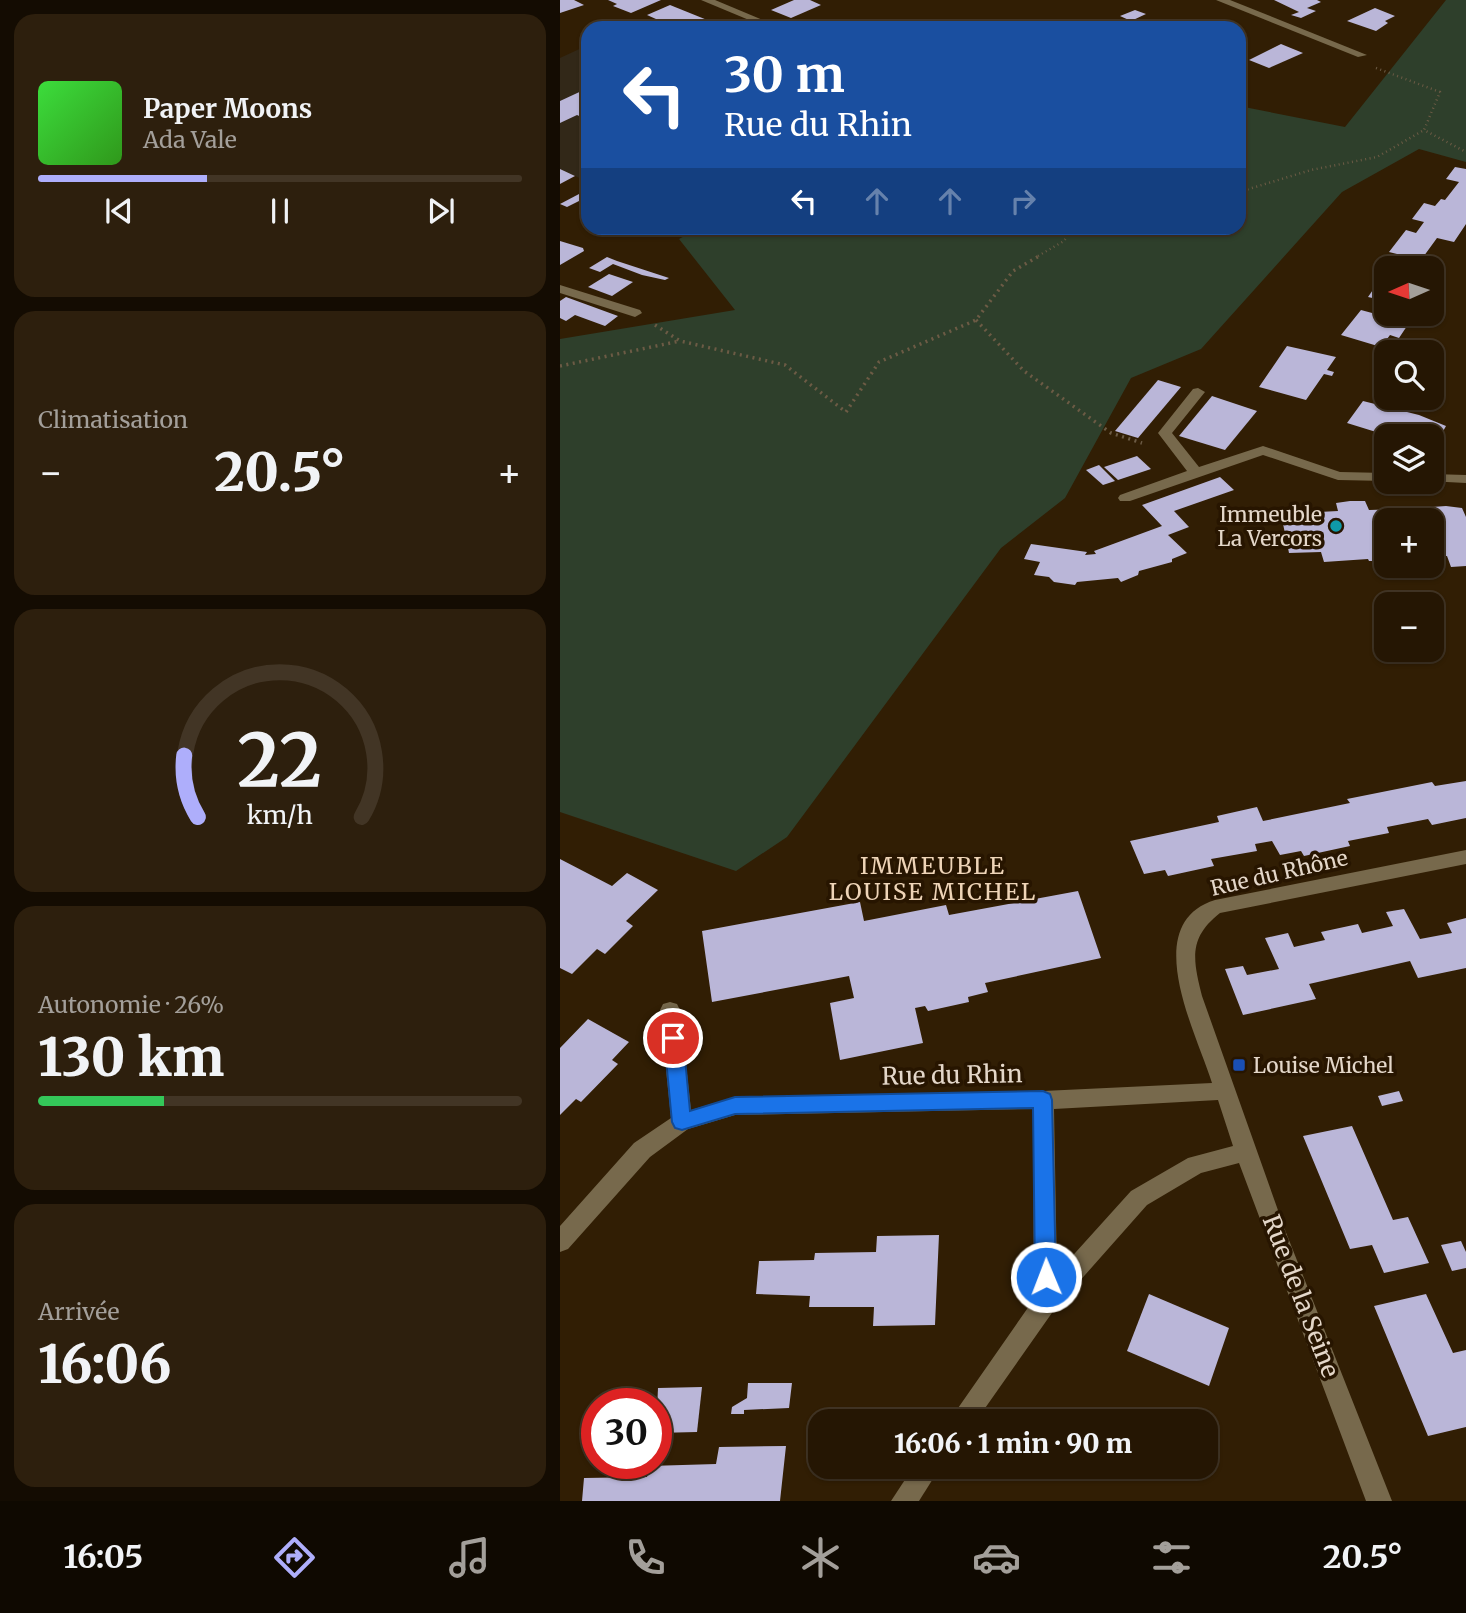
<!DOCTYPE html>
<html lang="fr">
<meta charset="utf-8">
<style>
:root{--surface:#251603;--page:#2d1f0d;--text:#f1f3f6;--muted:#a39f9a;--line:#423525;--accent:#aeaefb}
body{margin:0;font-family:Merriweather,serif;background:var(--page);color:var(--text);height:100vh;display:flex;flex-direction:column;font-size:26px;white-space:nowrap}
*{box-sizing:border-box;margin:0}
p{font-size:23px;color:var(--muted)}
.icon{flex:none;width:38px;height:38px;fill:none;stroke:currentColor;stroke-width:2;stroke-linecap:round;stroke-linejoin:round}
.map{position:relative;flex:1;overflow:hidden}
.side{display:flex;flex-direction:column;gap:14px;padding:14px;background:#140c02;width:560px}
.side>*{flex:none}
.hud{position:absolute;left:21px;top:21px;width:665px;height:214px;border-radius:21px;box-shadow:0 2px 5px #0004,0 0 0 2px var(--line);background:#1a4fa0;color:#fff;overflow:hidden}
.needle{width:46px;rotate:267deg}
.controls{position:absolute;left:814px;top:256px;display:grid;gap:14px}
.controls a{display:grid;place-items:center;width:70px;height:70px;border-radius:14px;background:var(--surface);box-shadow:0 2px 5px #0004,0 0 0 2px var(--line);font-size:35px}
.speed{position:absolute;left:21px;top:1388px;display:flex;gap:14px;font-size:35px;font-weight:700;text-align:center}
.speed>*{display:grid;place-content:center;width:91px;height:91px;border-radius:50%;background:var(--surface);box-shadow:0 2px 5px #0004,0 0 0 2px var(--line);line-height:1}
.speed .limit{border:10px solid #d22;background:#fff;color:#111}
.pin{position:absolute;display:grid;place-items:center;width:60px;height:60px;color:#fff;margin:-30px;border:4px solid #fff;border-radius:50%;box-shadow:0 2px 7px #0007}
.me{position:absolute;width:77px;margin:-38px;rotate:359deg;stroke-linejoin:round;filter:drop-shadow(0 0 5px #0008)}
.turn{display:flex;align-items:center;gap:24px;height:147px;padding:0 28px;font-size:32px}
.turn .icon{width:91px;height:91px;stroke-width:2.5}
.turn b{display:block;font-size:49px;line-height:60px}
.lanes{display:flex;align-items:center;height:66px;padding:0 28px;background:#0003;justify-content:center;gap:35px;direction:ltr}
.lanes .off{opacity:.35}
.big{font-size:52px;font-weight:800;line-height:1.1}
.side .tile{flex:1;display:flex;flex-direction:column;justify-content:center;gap:10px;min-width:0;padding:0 24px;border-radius:21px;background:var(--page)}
.side .dial{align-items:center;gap:0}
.dial svg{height:182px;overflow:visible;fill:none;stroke:var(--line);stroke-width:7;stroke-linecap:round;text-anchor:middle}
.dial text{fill:var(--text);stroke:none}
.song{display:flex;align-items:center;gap:21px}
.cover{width:84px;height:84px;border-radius:10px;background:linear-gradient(135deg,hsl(120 70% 55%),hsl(110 70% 35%))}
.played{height:7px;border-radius:4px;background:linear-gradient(90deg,var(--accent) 35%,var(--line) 35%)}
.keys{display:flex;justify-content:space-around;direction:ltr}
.heat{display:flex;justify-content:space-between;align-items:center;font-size:38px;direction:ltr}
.charge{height:10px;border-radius:5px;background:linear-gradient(90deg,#34c759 26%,var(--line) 0)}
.trip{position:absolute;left:248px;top:1409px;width:410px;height:70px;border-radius:21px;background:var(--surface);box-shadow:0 2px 5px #0004,0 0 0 2px var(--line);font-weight:800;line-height:70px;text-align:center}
.dock{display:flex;height:112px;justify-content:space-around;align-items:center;background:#0f0901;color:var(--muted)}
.dock .icon{width:49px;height:49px}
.dock .active{color:var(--accent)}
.dock b{font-size:32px;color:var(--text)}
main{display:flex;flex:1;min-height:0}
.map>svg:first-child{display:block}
.education{fill:#322818}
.green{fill:#2e3f2b}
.building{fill:#bab6d8}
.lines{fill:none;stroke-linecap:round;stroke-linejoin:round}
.path-far1{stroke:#6c5b45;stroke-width:2.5;stroke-dasharray:1 3.5;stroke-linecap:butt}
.path{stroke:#6c5b45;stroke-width:3.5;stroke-dasharray:2 4.5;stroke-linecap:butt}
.minor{fill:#77694c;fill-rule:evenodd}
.route{fill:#1a73e8;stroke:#114b97;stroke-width:2}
.culture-dot{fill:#0f9aa8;stroke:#271500;stroke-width:2.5}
.transit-dot{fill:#1a4fb4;stroke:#271500;stroke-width:2.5}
.labels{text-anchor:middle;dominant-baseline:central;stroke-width:7;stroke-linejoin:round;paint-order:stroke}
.poi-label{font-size:21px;fill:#e4d7c9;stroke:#271500;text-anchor:end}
.street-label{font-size:21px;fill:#e4d7c9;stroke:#271500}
.neighbourhood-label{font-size:23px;letter-spacing:2px;fill:#eed4b7;stroke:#271500}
.near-street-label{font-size:24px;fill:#e4d7c9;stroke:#271500}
</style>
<main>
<section class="side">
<div class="tile">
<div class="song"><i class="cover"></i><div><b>Paper Moons</b><p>Ada Vale</p></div></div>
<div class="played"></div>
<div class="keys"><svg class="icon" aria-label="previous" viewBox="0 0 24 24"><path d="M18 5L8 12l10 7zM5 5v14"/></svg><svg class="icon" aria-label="pause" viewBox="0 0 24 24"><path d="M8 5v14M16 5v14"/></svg><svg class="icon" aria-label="next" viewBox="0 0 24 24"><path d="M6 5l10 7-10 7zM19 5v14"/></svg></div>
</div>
<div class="tile"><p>Climatisation</p>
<div class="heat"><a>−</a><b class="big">20.5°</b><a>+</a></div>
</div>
<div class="tile dial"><svg viewBox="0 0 100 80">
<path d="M14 69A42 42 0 1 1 86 69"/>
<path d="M14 69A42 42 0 0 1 8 42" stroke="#aeaefb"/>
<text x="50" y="56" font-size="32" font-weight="700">22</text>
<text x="50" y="72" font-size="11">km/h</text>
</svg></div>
<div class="tile"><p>Autonomie · 26%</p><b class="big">130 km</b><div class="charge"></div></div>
<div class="tile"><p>Arrivée</p><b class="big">16:06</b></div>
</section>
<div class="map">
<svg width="906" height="1501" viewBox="0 0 906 1501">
<rect width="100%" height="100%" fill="#311e04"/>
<path class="education" d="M28 45V182L0 169V58Z"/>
<path class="green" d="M886 0H906V162L859 149 782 192 641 349 571 378 505 498 441 548 227 837 176 871 0 812V339L175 310 119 239 139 228H679V106L785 127Z"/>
<g class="building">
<path d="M0 0H14L24 5 0 13Z"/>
<path d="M48 0H101L71 13 53 6 57 4Z"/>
<path d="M234 0H250L261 5 231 18 211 10Z"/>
<path d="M714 0H757L761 2 747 8 756 11 741 18 731 15 739 12Z"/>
<path d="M110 5 167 28H116L87 15Z"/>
<path d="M815 8 835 16 825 21 828 23 816 31 787 21Z"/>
<path d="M575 10 586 14 571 21 560 16Z"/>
<path d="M307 21 326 28H290Z"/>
<path d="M721 44 743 53 709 68 689 60Z"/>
<path d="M28 88V120L17 115 0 123V101Z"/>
<path d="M895 167 906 169V224L894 242 877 238 861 260 829 252 846 230 856 233 864 222 852 219 864 203 875 206 881 199 885 200 899 182 886 179Z"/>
<path d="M0 169 15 176 0 184Z"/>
<path d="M19 194 27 197 7 207 0 204Z"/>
<path d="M0 241 23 248 24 251 0 265Z"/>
<path d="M47 257 57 261 109 278 105 280 82 275 53 264 40 272 29 268Z"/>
<path d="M826 264V301L808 297 826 271 822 270Z"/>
<path d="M49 274 73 282 52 296 28 287Z"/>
<path d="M6 297 58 316 45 326 15 315 6 321 0 318V301Z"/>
<path d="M801 310 849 323 839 338 830 335 821 347 781 335Z"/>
<path d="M727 346 776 357 767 370 774 372 772 376 764 374 746 400 699 387Z"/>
<path d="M598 380 621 387 578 438 555 431Z"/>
<path d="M652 396 697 411 665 450 619 436Z"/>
<path d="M803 401 859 415 886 426 872 451V436H829L787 423Z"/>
<path d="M577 456 591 469 558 480 544 467Z"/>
<path d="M539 465 555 481 543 485 526 470Z"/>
<path d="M660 477 674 490 614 511 629 527 608 535 627 553 612 559V562L579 571 578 575 561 582 558 578 517 582 515 585 494 582 489 577 474 575 480 562 464 559 471 544 527 552 525 555 536 554 534 551 602 526 582 505Z"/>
<path d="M790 501H805L809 510 841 509 844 520H826V549L821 550 824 561H809L808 559 764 562 761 552 729 553 721 514 778 511 776 503Z"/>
<path d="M886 506 902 508 906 517V566L891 567 887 556 872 557V518H875L872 507Z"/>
<path d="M906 781V818L872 825 868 819 827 827 829 833 788 841 790 846 744 856 741 851 720 855 712 841 695 844 697 851 651 859 654 866 608 876 605 870 584 874 570 841 659 822 657 816 697 807 703 821 790 803 787 799 872 782 875 786Z"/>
<path d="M0 859 52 886 67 873 98 890 66 921 73 926 45 954 37 949 12 974 0 968Z"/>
<path d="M518 891 541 958 425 983 428 992 408 997 409 1002 368 1011 365 1006 355 1008 363 1043 280 1060 270 1003 294 998 289 976 152 1002 142 931 300 902 304 921 386 905 389 915Z"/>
<path d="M844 909 860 939 892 933 887 923 906 918V968L858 978 850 961 749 984 756 999 683 1015 665 969 683 966 687 975 719 969 705 938 728 933 734 947 765 940 761 932 798 924 802 933 833 926 826 912Z"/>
<path d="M28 1019 69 1042 52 1060 58 1064 21 1102 16 1099 0 1115V1048Z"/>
<path d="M839 1091 843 1101 822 1106 818 1096Z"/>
<path d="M792 1126 833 1220 848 1217 869 1263 824 1273 812 1245 790 1249 743 1136Z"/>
<path d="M379 1235 375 1325 313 1326 314 1307H249L250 1296 196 1294 199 1261 254 1260 255 1253 316 1252 317 1236Z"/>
<path d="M901 1241 906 1252V1268L892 1271 881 1245Z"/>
<path d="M589 1294 669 1328 649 1386 567 1351Z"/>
<path d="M866 1294 893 1353 906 1350V1427L868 1436 814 1306Z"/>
<path d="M188 1383H232L229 1408 184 1410V1414H171L172 1407 187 1398Z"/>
<path d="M142 1387 137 1432 96 1433 98 1388Z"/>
<path d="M226 1446 220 1501H22L24 1478 87 1477 89 1466 156 1464 159 1447Z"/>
</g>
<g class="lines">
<g class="path-far1">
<path d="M816 68 880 92 864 130 906 152"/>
<path d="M679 192 751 170 817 157 864 130"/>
<path d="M478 256 504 241 513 228"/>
</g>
<g class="path">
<path d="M416 320 464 371 551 433 582 443"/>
<path d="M95 325 120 341 225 365 286 412 319 362 416 320 453 271 481 255"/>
<path d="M0 366 120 341"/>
</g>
<g class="minor">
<path d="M141 0H155L222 28H208Z"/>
<path d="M656 0H670L807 55 798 57Z"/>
<path d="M0 285 80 310 82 313 75 317 0 293Z"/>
<path d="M638 388 645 392 612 433 639 467 703 446 780 472 826 473 827 481 778 480 703 455 570 501H560L558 498 560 495 627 471 598 433 633 389Z"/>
<path d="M872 474 906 475V483L867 481H872Z"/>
<path d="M906 850V864L660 913C628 938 633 960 642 996L725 1230 832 1501H806L679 1163 641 1173 587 1205 494 1310 416 1421H389L474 1299 473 1109 175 1115 128 1129 90 1157 8 1249 0 1252V1226L74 1143 111 1118 100 1010 103 1004 110 1002 117 1004 120 1010 131 1110 175 1097 483 1091 652 1083C637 1034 578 924 655 900ZM658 1100 673 1146 628 1158 571 1191 497 1273 494 1109Z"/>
<path d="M354 1466H381L359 1501H331Z"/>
</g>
</g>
<path class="route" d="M113 1030 120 1033 123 1038 130 1111 175 1097 483 1091 490 1094 492 1100 496 1277 493 1284 486 1287 478 1284 475 1277 473 1108 175 1114 122 1130 115 1128 112 1122 104 1038 107 1033Z"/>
<circle class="culture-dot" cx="776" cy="526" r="7"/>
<rect class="transit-dot" x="672" y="1058" width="14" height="14" rx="3.5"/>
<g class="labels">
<g class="poi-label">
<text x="762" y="514">Immeuble<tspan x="762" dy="24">La Vercors</tspan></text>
<text x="693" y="1065" text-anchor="start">Louise Michel</text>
</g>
<g class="street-label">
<text transform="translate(719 873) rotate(-13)">Rue du Rhône</text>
</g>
<g class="neighbourhood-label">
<text x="373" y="865">IMMEUBLE<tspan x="373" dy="26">LOUISE MICHEL</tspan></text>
</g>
<g class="near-street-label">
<text transform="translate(392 1075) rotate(-1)">Rue du Rhin</text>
<text transform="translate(741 1296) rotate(69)">Rue de la Seine</text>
</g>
</g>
</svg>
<div class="controls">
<a><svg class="needle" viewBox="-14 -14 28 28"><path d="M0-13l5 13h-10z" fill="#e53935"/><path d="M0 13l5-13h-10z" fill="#a39f9a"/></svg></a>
<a><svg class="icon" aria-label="search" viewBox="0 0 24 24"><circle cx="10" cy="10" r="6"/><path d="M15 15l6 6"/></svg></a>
<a><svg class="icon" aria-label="layers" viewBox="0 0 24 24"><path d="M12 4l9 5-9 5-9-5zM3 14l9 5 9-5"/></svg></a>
<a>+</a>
<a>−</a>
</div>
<div class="speed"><div class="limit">30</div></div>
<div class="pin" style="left:113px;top:1038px;background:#d93025"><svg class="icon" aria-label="arrive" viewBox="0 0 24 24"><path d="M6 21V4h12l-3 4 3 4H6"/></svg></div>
<svg class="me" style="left:486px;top:1277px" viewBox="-20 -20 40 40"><circle r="17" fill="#1a73e8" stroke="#fff" stroke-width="3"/><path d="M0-11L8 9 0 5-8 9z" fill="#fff"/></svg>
<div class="trip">16:06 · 1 min · 90 m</div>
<div class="hud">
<div class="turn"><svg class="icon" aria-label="left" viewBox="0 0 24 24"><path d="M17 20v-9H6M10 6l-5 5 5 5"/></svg><div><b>30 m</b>Rue du Rhin</div></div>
<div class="lanes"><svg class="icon" aria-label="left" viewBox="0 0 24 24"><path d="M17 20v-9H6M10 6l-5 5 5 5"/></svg><svg class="icon off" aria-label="ahead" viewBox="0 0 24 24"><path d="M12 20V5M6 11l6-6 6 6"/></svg><svg class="icon off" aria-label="ahead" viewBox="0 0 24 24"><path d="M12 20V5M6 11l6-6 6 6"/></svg><svg class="icon off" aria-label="right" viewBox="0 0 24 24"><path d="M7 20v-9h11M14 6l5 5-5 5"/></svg></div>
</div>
</div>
</main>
<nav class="dock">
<b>16:05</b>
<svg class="icon active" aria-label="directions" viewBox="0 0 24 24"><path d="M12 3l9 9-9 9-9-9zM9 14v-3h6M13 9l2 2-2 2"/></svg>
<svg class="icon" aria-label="music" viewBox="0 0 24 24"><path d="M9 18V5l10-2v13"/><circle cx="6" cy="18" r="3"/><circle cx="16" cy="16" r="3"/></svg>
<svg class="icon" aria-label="phone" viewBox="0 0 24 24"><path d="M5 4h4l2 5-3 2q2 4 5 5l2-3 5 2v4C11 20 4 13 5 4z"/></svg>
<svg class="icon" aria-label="climate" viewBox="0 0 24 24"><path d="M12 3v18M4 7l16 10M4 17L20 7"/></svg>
<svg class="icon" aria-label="car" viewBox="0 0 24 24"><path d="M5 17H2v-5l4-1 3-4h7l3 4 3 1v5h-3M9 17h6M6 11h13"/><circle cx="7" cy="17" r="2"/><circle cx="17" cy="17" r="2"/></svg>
<svg class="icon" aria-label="filters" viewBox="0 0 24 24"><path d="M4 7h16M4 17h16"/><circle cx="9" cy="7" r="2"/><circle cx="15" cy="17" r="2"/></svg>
<b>20.5°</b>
</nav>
